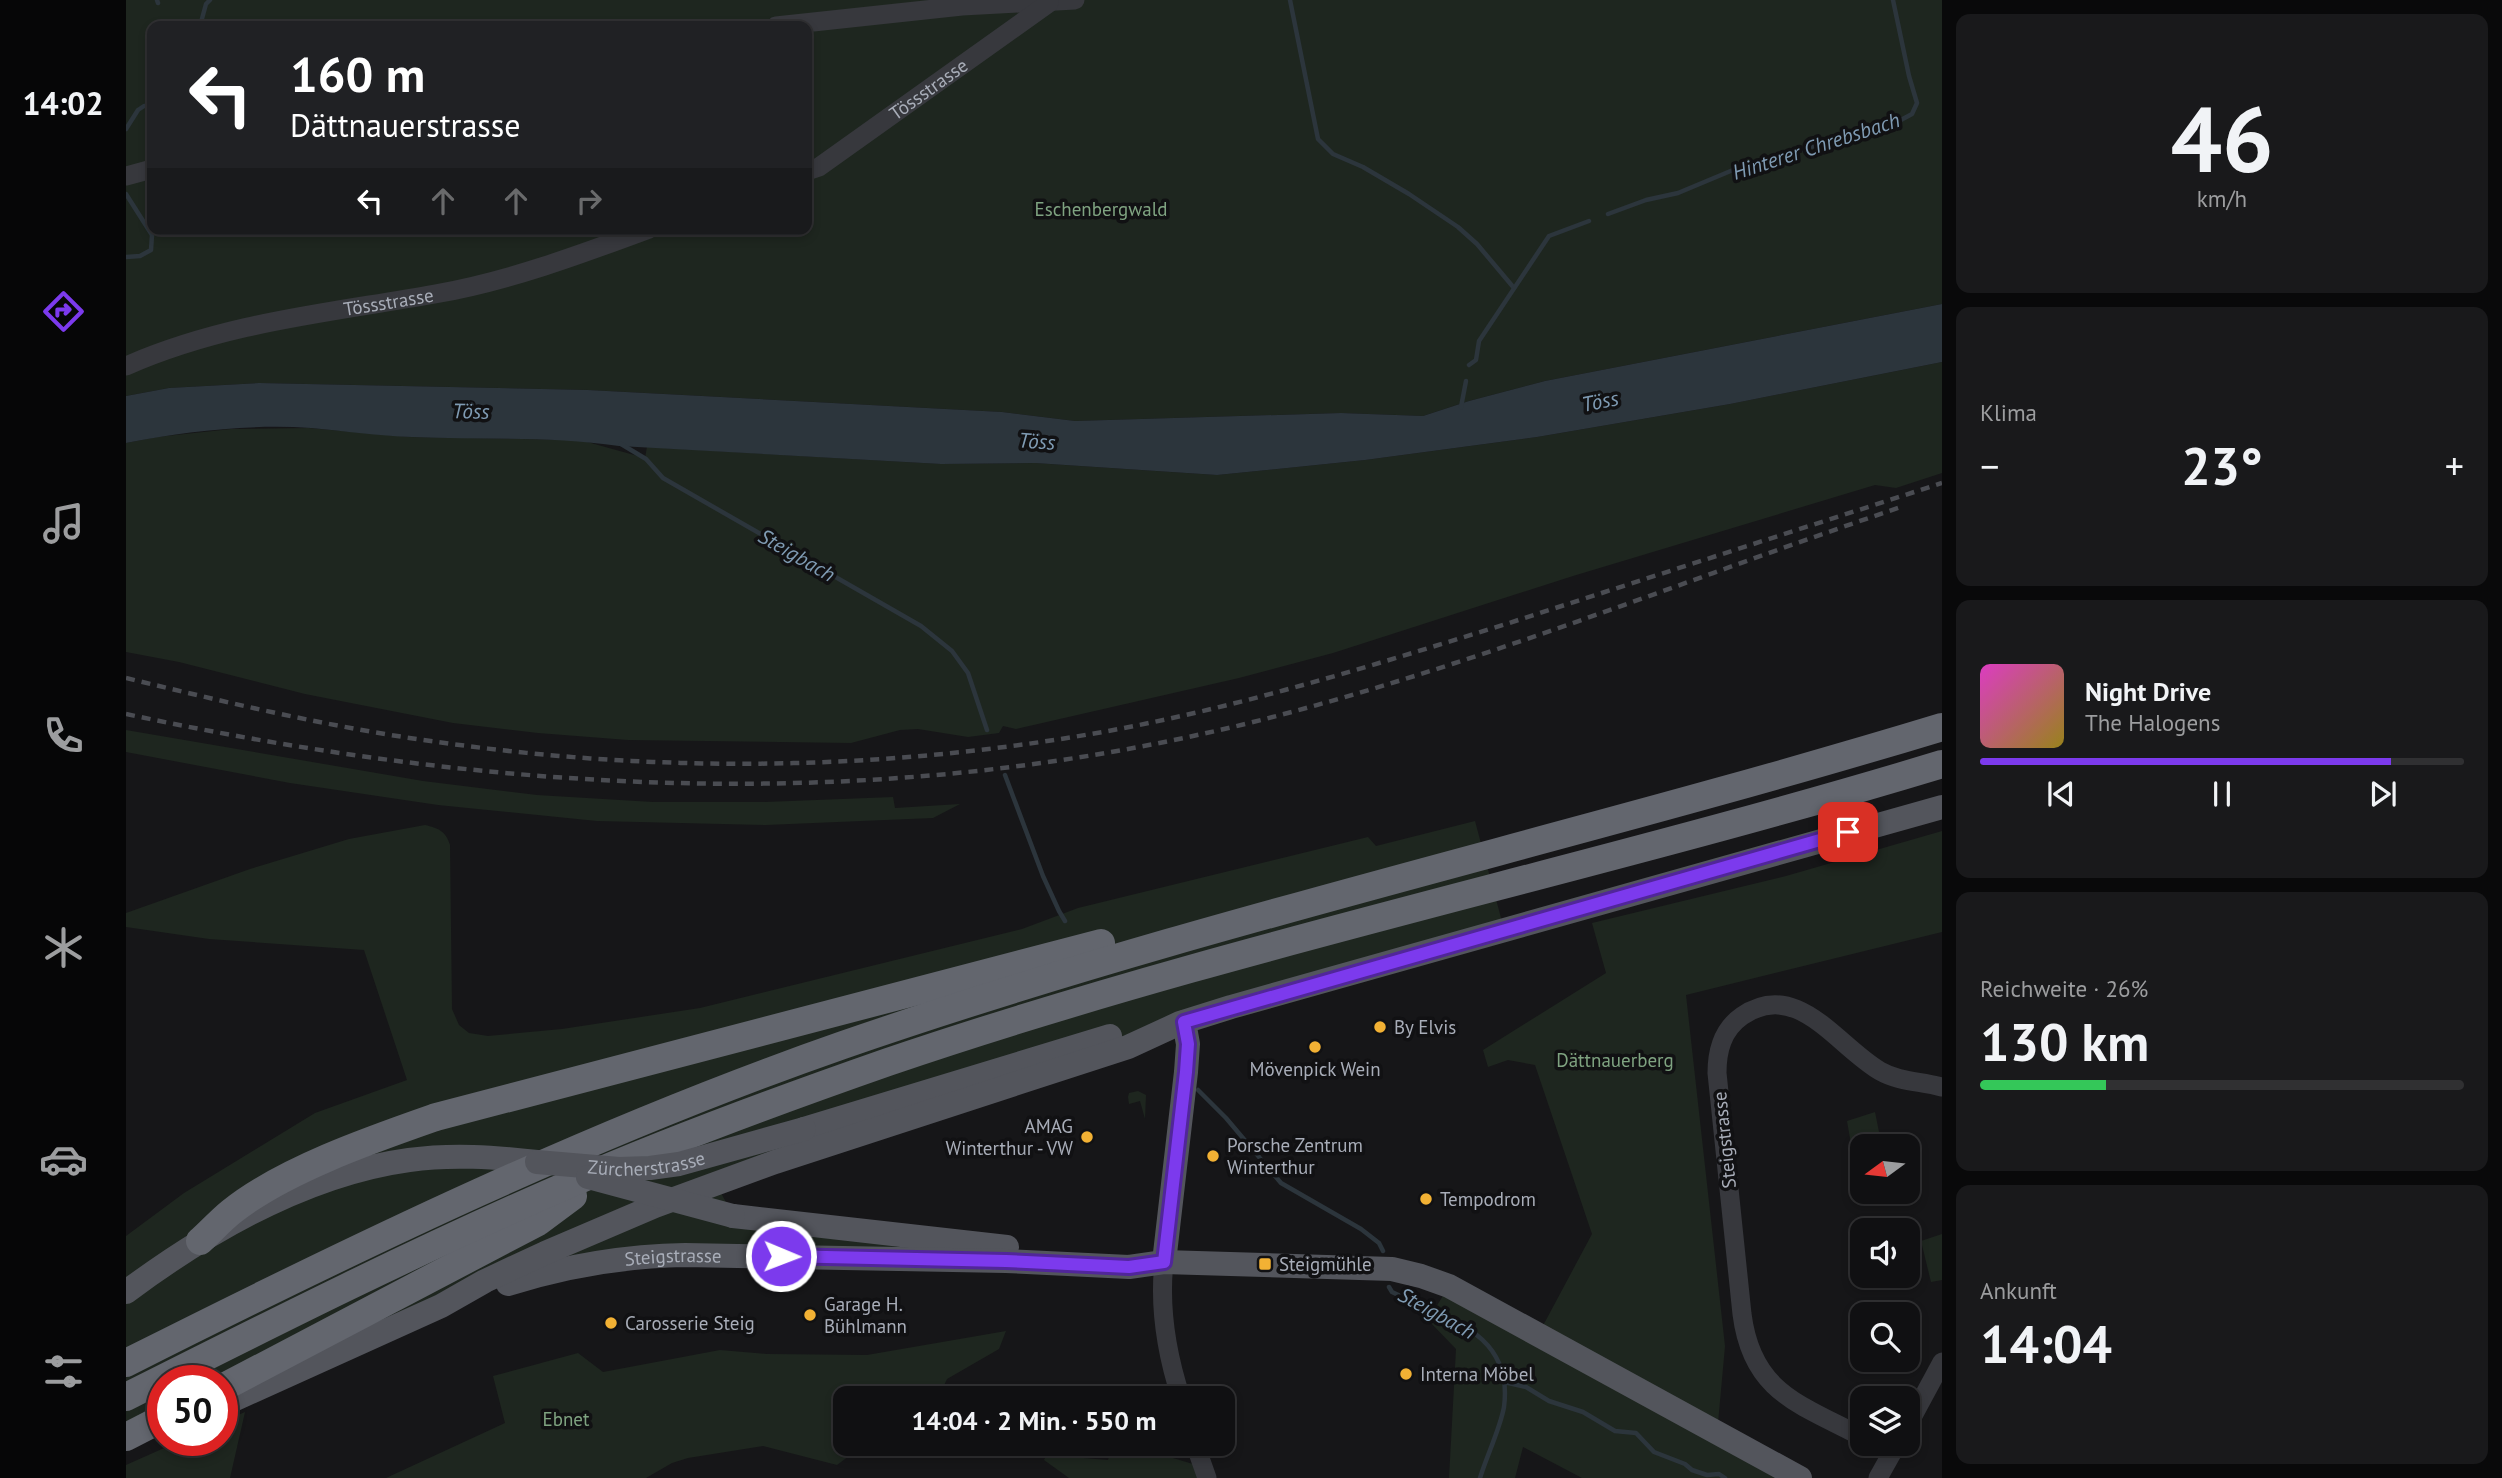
<!DOCTYPE html>
<html lang="de">
<meta charset="utf-8">
<style>
:root{--surface:#101012;--page:#19191b;--text:#f1f3f6;--muted:#9c9d9f;--line:#303032;--accent:#7c3aed}
body{margin:0;font-family:"PT Sans",sans-serif;background:var(--page);color:var(--text);height:100vh;display:flex;flex-direction:column;font-size:26px;white-space:nowrap}
*{box-sizing:border-box;margin:0}
p{font-size:23px;color:var(--muted)}
.icon{flex:none;width:38px;height:38px;fill:none;stroke:currentColor;stroke-width:2;stroke-linecap:round;stroke-linejoin:round}
.map{position:relative;flex:1;overflow:hidden}
.details{display:flex;flex-direction:column;gap:14px;padding:14px;background:#09090a;width:560px}
.details>*{flex:none}
.guide{position:absolute;left:21px;top:21px;width:665px;height:214px;border-radius:14px;box-shadow:0 4px 10px #0003,0 0 0 2px var(--line);background:#202124;color:#fff;overflow:hidden}
.needle{width:46px;rotate:255deg}
.fabs{position:absolute;left:1724px;top:1134px;display:grid;gap:14px}
.fabs a{display:grid;place-items:center;width:70px;height:70px;border-radius:14px;background:var(--surface);box-shadow:0 4px 10px #0003,0 0 0 2px var(--line);font-size:35px}
.speed{position:absolute;left:21px;top:1365px;display:flex;gap:14px;font-size:35px;font-weight:700;text-align:center}
.speed>*{display:grid;place-content:center;width:91px;height:91px;border-radius:50%;background:var(--surface);box-shadow:0 4px 10px #0003,0 0 0 2px var(--line);line-height:1}
.speed .limit{border:10px solid #d22;background:#fff;color:#111}
.pin{position:absolute;display:grid;place-items:center;width:60px;height:60px;color:#fff;margin:-30px;border-radius:14px;box-shadow:0 4px 10px #0006}
.me{position:absolute;width:77px;margin:-38px;rotate:91deg;stroke-linejoin:round;filter:drop-shadow(0 0 5px #0008)}
.turn{display:flex;align-items:center;gap:24px;height:147px;padding:0 28px;font-size:32px}
.turn .icon{width:91px;height:91px;stroke-width:2.5}
.turn b{display:block;font-size:49px;line-height:60px}
.lanes{display:flex;align-items:center;height:66px;padding:0 28px;background:#0003;justify-content:center;gap:35px;direction:ltr}
.lanes .off{opacity:.35}
.big{font-size:52px;font-weight:800;line-height:1.1}
.details .widget{flex:1;display:flex;flex-direction:column;justify-content:center;gap:10px;min-width:0;padding:0 24px;border-radius:14px;background:var(--page)}
.details .dial{align-items:center;gap:0}
.dial b{font-size:91px;line-height:1}
.song{display:flex;align-items:center;gap:21px}
.cover{width:84px;height:84px;border-radius:10px;background:linear-gradient(135deg,hsl(310 70% 55%),hsl(50 70% 35%))}
.played{height:7px;border-radius:4px;background:linear-gradient(90deg,var(--accent) 85%,var(--line) 85%)}
.keys{display:flex;justify-content:space-around;direction:ltr}
.heat{display:flex;justify-content:space-between;align-items:center;font-size:38px;direction:ltr}
.charge{height:10px;border-radius:5px;background:linear-gradient(90deg,#34c759 26%,var(--line) 0)}
.trip{position:absolute;left:707px;top:1386px;width:402px;height:70px;border-radius:14px;background:var(--surface);box-shadow:0 4px 10px #0003,0 0 0 2px var(--line);font-weight:800;line-height:70px;text-align:center}
main{display:flex;flex:1;min-height:0}
.menu{display:flex;flex-direction:column;width:126px;justify-content:space-around;align-items:center;background:#060607;color:var(--muted)}
.menu .icon{width:49px;height:49px}
.menu .on{color:var(--accent)}
.menu b{font-size:32px;color:var(--text)}
.map>svg:first-child{display:block}
.green{fill:#1e261f;fill-rule:evenodd}
.water{fill:#2c353c}
.lines{fill:none;stroke-linecap:round;stroke-linejoin:round}
.stream{stroke:#2c353c;stroke-width:4.5}
.minor{stroke:#37383d;stroke-width:19}
.major{stroke:#53555c;stroke-width:24}
.highway{stroke:#63666e;stroke-width:28}
.rail{stroke:#4a4c52;stroke-width:4.5;stroke-dasharray:9 7;stroke-linecap:butt}
.major-bridge{stroke:#53555c;stroke-width:24}
.route-casing{stroke:#51269a;stroke-width:18}
.route{stroke:#7c3aed;stroke-width:12}
.poi-dot{fill:#f2b134;stroke:#111113;stroke-width:2.5}
.labels{text-anchor:middle;dominant-baseline:central;stroke-width:7;stroke-linejoin:round;paint-order:stroke}
.street-label{font-size:19px;fill:#a8adb8;stroke:#111113}
.park-label{font-size:19px;fill:#7fa381;stroke:#111113}
.poi-label{font-size:19px;fill:#a8adb8;stroke:#111113;text-anchor:start}
.water-label{font-size:21px;font-style:italic;fill:#7f9bb3;stroke:#111113}
</style>
<main>
<nav class="menu">
<b>14:02</b>
<svg class="icon on" aria-label="directions" viewBox="0 0 24 24"><path d="M12 3l9 9-9 9-9-9zM9 14v-3h6M13 9l2 2-2 2"/></svg>
<svg class="icon" aria-label="music" viewBox="0 0 24 24"><path d="M9 18V5l10-2v13"/><circle cx="6" cy="18" r="3"/><circle cx="16" cy="16" r="3"/></svg>
<svg class="icon" aria-label="phone" viewBox="0 0 24 24"><path d="M5 4h4l2 5-3 2q2 4 5 5l2-3 5 2v4C11 20 4 13 5 4z"/></svg>
<svg class="icon" aria-label="climate" viewBox="0 0 24 24"><path d="M12 3v18M4 7l16 10M4 17L20 7"/></svg>
<svg class="icon" aria-label="car" viewBox="0 0 24 24"><path d="M5 17H2v-5l4-1 3-4h7l3 4 3 1v5h-3M9 17h6M6 11h13"/><circle cx="7" cy="17" r="2"/><circle cx="17" cy="17" r="2"/></svg>
<svg class="icon" aria-label="filters" viewBox="0 0 24 24"><path d="M4 7h16M4 17h16"/><circle cx="9" cy="7" r="2"/><circle cx="15" cy="17" r="2"/></svg>
</nav>
<div class="map">
<svg width="1816" height="1478" viewBox="0 0 1816 1478">
<rect width="100%" height="100%" fill="#161618"/>
<g class="green">
<path d="M0 0H1816V304L1419 381 1343 401 1297 416 1215 413 949 421 876 412 462 390 133 383 43 388 0 396ZM26 26H681V229H26Z"/>
<path d="M1816 362V473L1770 488 1749 485 1447 576 1207 653 1113 678 890 729 877 726 873 733 842 737 792 729 774 730 725 743 502 740 412 733 327 723 179 694 53 662 0 652V443L31 437 105 429 183 428 283 437 454 440 519 458 521 447 815 464 909 463 1091 475 1239 460 1411 437 1604 404Z"/>
<path d="M0 730 297 781 411 795 527 802H639L767 797 769 808 834 804 807 818 640 825 471 821 312 805 164 783 0 752Z"/>
<path d="M1349 821 1378 929 590 1183 607 1216 869 1246 676 1256 407 1276 96 1381H37V1431L0 1449V1236L58 1193 189 1113 281 1080 238 950 83 939 0 927V913L124 869 223 839 299 825C312 828 320 831 324 845L326 1009 333 1025 343 1033 362 1036 436 1029 574 1008 896 929 952 908 1242 837 1250 846Z"/>
<path d="M1816 831V932L1560 995 1599 1346 1591 1434 1674 1478H1456L1397 1447 1389 1478H1323L1330 1349 1302 1320 1323 1286 1412 1335 1466 1234 1409 1065 1382 1060 1362 1067 1357 1050 1480 973 1466 923 1660 876Z"/>
<path d="M1012 1091 1020 1095 1019 1119 1014 1101 1003 1104 1002 1097 1003 1093Z"/>
<path d="M1749 1112 1754 1137 1741 1139 1742 1146 1726 1150 1721 1121Z"/>
<path d="M1816 1234V1280L1805 1282 1795 1241Z"/>
<path d="M880 1331 873 1349 821 1379 812 1398H719V1444H739L711 1465 637 1446 562 1458 546 1463 520 1478H260L379 1423 367 1376 452 1353 477 1372 594 1350 641 1354 741 1355Z"/>
<path d="M119 1412 104 1478H0V1465L56 1440H96V1422Z"/>
<path d="M987 1444H1000L1077 1467 1081 1478H943L918 1460 923 1450 946 1457 982 1460Z"/>
</g>
<path class="water" d="M1816 304V362L1604 404 1411 437 1239 460 1091 475 909 463 815 464 493 446C425 436 355 440 286 437 252 436 219 431 185 428 124 424 60 431 0 443V396L43 388 133 383 462 390 876 412 949 421 1215 413 1297 416 1343 401 1419 381Z"/>
<g class="lines">
<g class="stream">
<path d="M31 0 32 3"/>
<path d="M1164 0 1192 139 1207 154 1237 167 1283 194 1332 227 1351 244 1388 288"/>
<path d="M74 26 80 4 84 0"/>
<path d="M0 129 12 110 18 106H26"/>
<path d="M0 194 26 235 25 250 14 256 0 257"/>
<path d="M1482 214 1520 200 1552 193 1607 170 1773 121 1786 114 1791 103 1783 76 1767 0"/>
<path d="M1343 365 1350 360 1353 341 1423 236 1463 221"/>
<path d="M1335 407 1340 381"/>
<path d="M495 444 520 459 537 478 795 626 826 651 842 673 861 730"/>
<path d="M879 775 917 876 933 911 939 921"/>
<path d="M1072 1090 1100 1118 1155 1183 1235 1229 1253 1243 1257 1251"/>
<path d="M1263 1287 1266 1292C1319 1318 1388 1332 1378 1407 1374 1429 1361 1455 1354 1478"/>
<path d="M1378 1382 1400 1387 1423 1401 1457 1412 1489 1431 1510 1433 1528 1452 1559 1464 1566 1470 1581 1475 1593 1474 1599 1478"/>
</g>
<g class="minor">
<path d="M650 26 836 6 949 0"/>
<path id="s1" d="M681 171 693 167 923 3"/>
<path d="M0 176 26 169"/>
<path id="s2" d="M0 366C100 322 203 313 309 294 383 281 453 255 523 229"/>
<path d="M1038 1262C1033 1308 1041 1355 1055 1398"/>
<path d="M1782 1425 1816 1362"/>
<path d="M1736 1437C1674 1404 1626 1393 1616 1314L1591 1073C1591 1051 1596 1030 1616 1016 1671 978 1711 1046 1754 1071 1773 1082 1795 1081 1816 1087"/>
<path d="M1069 1444 1081 1478"/>
<path d="M1752 1478 1771 1444"/>
</g>
<g class="major">
<path d="M678 1129 984 1036"/>
<path d="M607 1216 881 1247"/>
<path d="M1038 1262 1060 1072 1062 1044 1058 1022"/>
<path id="s3" d="M382 1284C440 1266 497 1256 559 1255L880 1261 1003 1267 1038 1262 1266 1269 1295 1276 1323 1286 1674 1478"/>
<path d="M0 1292C82 1231 180 1174 283 1160 326 1154 368 1157 411 1162"/>
<path d="M96 1405 315 1306 359 1281 419 1253 529 1206 649 1162 1002 1047 1054 1023 1105 1007 1816 807"/>
</g>
<g class="highway">
<path d="M74 1241C84 1232 94 1221 105 1212 157 1170 247 1139 310 1117L975 943"/>
<path d="M0 1363C234 1245 470 1131 717 1045 1078 920 1451 838 1816 727"/>
<path d="M96 1388 412 1222 447 1196"/>
<path d="M0 1397C147 1323 294 1249 446 1183 549 1138 656 1099 762 1062 1108 944 1467 870 1816 764"/>
<path d="M0 1437 37 1418"/>
</g>
<g class="rail">
<path d="M0 678C103 703 207 728 312 742 534 774 761 771 982 731 1118 706 1248 665 1380 624 1525 577 1671 530 1816 483"/>
<path d="M0 714C379 795 756 816 1135 720 1354 664 1564 578 1778 506"/>
</g>
<g class="major-bridge">
<path id="s4" d="M411 1162 493 1169 524 1168 553 1164 678 1129"/>
<path d="M462 1177 607 1216"/>
</g>
</g>
<g class="lines">
<defs>
<path id="route" d="M655 1256 880 1261 1003 1267 1038 1262 1060 1072 1062 1044 1058 1022 1722 832"/>
</defs>
<use href="#route" class="route-casing"/>
<use href="#route" class="route"/>
</g>
<g class="poi-dot">
<circle cx="1254" cy="1027" r="7"/>
<circle cx="1189" cy="1047" r="7"/>
<circle cx="961" cy="1137" r="7"/>
<circle cx="1087" cy="1156" r="7"/>
<circle cx="1300" cy="1199" r="7"/>
<rect x="1132" y="1257" width="14" height="14" rx="3.5"/>
<circle cx="684" cy="1315" r="7"/>
<circle cx="485" cy="1323" r="7"/>
<circle cx="1280" cy="1374" r="7"/>
</g>
<g class="labels">
<g class="street-label">
<text stroke="none"><textPath href="#s1" startOffset="147">Tössstrasse</textPath></text>
<text stroke="none"><textPath href="#s2" startOffset="271">Tössstrasse</textPath></text>
<text transform="translate(1598 1140) rotate(-96)">Steigstrasse</text>
<text stroke="none"><textPath href="#s4" startOffset="110">Zürcherstrasse</textPath></text>
<text stroke="none"><textPath href="#s3" startOffset="168">Steigstrasse</textPath></text>
</g>
<g class="park-label">
<text x="975" y="209">Eschenbergwald</text>
<text x="1489" y="1060">Dättnauerberg</text>
<text x="440" y="1419">Ebnet</text>
</g>
<g class="poi-label">
<text x="1268" y="1027">By Elvis</text>
<text x="1189" y="1069" text-anchor="middle">Mövenpick Wein</text>
<text x="947" y="1126" text-anchor="end">AMAG<tspan x="947" dy="22">Winterthur - VW</tspan></text>
<text x="1101" y="1145">Porsche Zentrum<tspan x="1101" dy="22">Winterthur</tspan></text>
<text x="1314" y="1199">Tempodrom</text>
<text x="1153" y="1264">Steigmühle</text>
<text x="698" y="1304">Garage H.<tspan x="698" dy="22">Bühlmann</tspan></text>
<text x="499" y="1323">Carosserie Steig</text>
<text x="1294" y="1374">Interna Möbel</text>
</g>
<g class="water-label">
<text transform="translate(1690 146) rotate(-18)">Hinterer Chrebsbach</text>
<text transform="translate(1474 401) rotate(-11)">Töss</text>
<text transform="translate(345 411) rotate(1)">Töss</text>
<text transform="translate(911 441) rotate(4)">Töss</text>
<text transform="translate(671 555) rotate(30)">Steigbach</text>
<text transform="translate(1311 1313) rotate(29)">Steigbach</text>
</g>
</g>
</svg>
<div class="fabs">
<a><svg class="needle" viewBox="-14 -14 28 28"><path d="M0-13l5 13h-10z" fill="#e53935"/><path d="M0 13l5-13h-10z" fill="#9c9d9f"/></svg></a>
<a><svg class="icon" aria-label="sound" viewBox="0 0 24 24"><path d="M4 9h4l5-4v14l-5-4H4zM17 9q2 3 0 6"/></svg></a>
<a><svg class="icon" aria-label="search" viewBox="0 0 24 24"><circle cx="10" cy="10" r="6"/><path d="M15 15l6 6"/></svg></a>
<a><svg class="icon" aria-label="layers" viewBox="0 0 24 24"><path d="M12 4l9 5-9 5-9-5zM3 14l9 5 9-5"/></svg></a>
</div>
<div class="speed"><div class="limit">50</div></div>
<div class="pin" style="left:1722px;top:832px;background:#d93025"><svg class="icon" aria-label="arrive" viewBox="0 0 24 24"><path d="M6 21V4h12l-3 4 3 4H6"/></svg></div>
<svg class="me" style="left:655px;top:1256px" viewBox="-20 -20 40 40"><circle r="17" fill="#7c3aed" stroke="#fff" stroke-width="3"/><path d="M0-11L8 9 0 5-8 9z" fill="#fff"/></svg>
<div class="trip">14:04 · 2 Min. · 550 m</div>
<div class="guide">
<div class="turn"><svg class="icon" aria-label="left" viewBox="0 0 24 24"><path d="M17 20v-9H6M10 6l-5 5 5 5"/></svg><div><b>160 m</b>Dättnauerstrasse</div></div>
<div class="lanes"><svg class="icon" aria-label="left" viewBox="0 0 24 24"><path d="M17 20v-9H6M10 6l-5 5 5 5"/></svg><svg class="icon off" aria-label="ahead" viewBox="0 0 24 24"><path d="M12 20V5M6 11l6-6 6 6"/></svg><svg class="icon off" aria-label="ahead" viewBox="0 0 24 24"><path d="M12 20V5M6 11l6-6 6 6"/></svg><svg class="icon off" aria-label="right" viewBox="0 0 24 24"><path d="M7 20v-9h11M14 6l5 5-5 5"/></svg></div>
</div>
</div>
<section class="details">
<div class="widget dial"><b>46</b><p>km/h</p></div>
<div class="widget"><p>Klima</p>
<div class="heat"><a>−</a><b class="big">23°</b><a>+</a></div>
</div>
<div class="widget">
<div class="song"><i class="cover"></i><div><b>Night Drive</b><p>The Halogens</p></div></div>
<div class="played"></div>
<div class="keys"><svg class="icon" aria-label="previous" viewBox="0 0 24 24"><path d="M18 5L8 12l10 7zM5 5v14"/></svg><svg class="icon" aria-label="pause" viewBox="0 0 24 24"><path d="M8 5v14M16 5v14"/></svg><svg class="icon" aria-label="next" viewBox="0 0 24 24"><path d="M6 5l10 7-10 7zM19 5v14"/></svg></div>
</div>
<div class="widget"><p>Reichweite · 26%</p><b class="big">130 km</b><div class="charge"></div></div>
<div class="widget"><p>Ankunft</p><b class="big">14:04</b></div>
</section>
</main>
